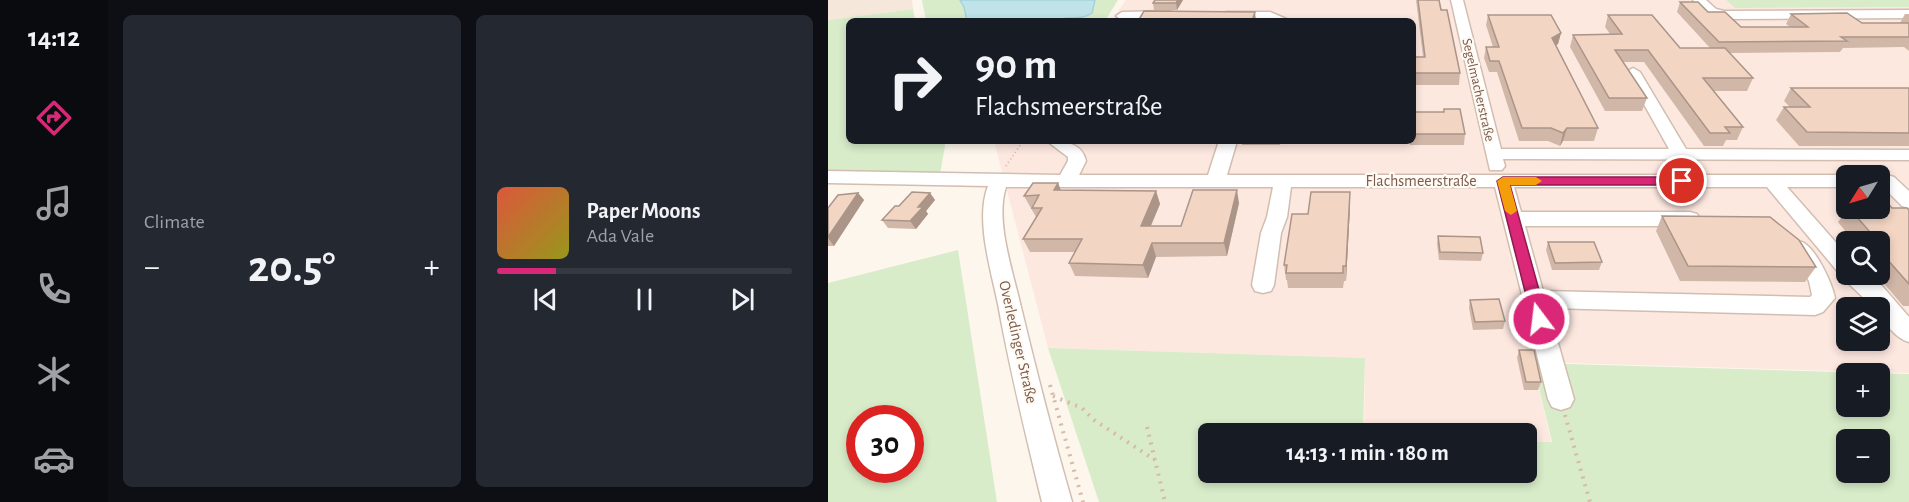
<!DOCTYPE html>
<meta charset="utf-8">
<style>
:root{--surface:#171b24;--page:#242831;--text:#f1f3f6;--muted:#9ea1a6;--line:#363941;--accent:#db2777}
body{margin:0;font-family:"Alegreya Sans",sans-serif;background:var(--page);color:var(--text);height:100vh;display:flex;flex-direction:column;font-size:22px;white-space:nowrap}
*{box-sizing:border-box;margin:0}
p{font-size:20px;color:var(--muted)}
.icon{flex:none;width:33px;height:33px;fill:none;stroke:currentColor;stroke-width:2;stroke-linecap:round;stroke-linejoin:round}
.map{position:relative;flex:1;overflow:hidden}
.side{display:flex;flex-direction:column;gap:15px;padding:15px;background:#0d0f14;width:720px}
.side>*{flex:none}
.guide{position:absolute;left:18px;top:18px;width:570px;height:126px;border-radius:9px;box-shadow:0 3px 9px #0003;background:#171b24;color:var(--text);overflow:hidden}
.needle{width:39px;rotate:233deg}
.controls{position:absolute;left:1008px;top:165px;display:grid;gap:12px}
.controls a{display:grid;place-items:center;width:54px;height:54px;border-radius:9px;background:var(--surface);box-shadow:0 3px 9px #0003;font-size:30px}
.speed{position:absolute;left:18px;top:405px;display:flex;gap:12px;font-size:30px;font-weight:700;text-align:center}
.speed>*{display:grid;place-content:center;width:78px;height:78px;border-radius:50%;background:var(--surface);box-shadow:0 3px 9px #0003;line-height:1}
.speed .limit{border:9px solid #d22;background:#fff;color:#111}
.pin{position:absolute;display:grid;place-items:center;width:51px;height:51px;color:#fff;margin:-26px;border:3px solid #fff;border-radius:50%;box-shadow:0 2px 6px #0007}
.me{position:absolute;width:66px;margin:-33px;rotate:345deg;stroke-linejoin:round;filter:drop-shadow(0 0 4px #0008)}
.turn{display:flex;align-items:center;gap:21px;height:126px;padding:0 30px;font-size:27px}
.turn .icon{width:78px;height:78px;stroke-width:2.5}
.turn b{display:block;font-size:42px;line-height:51px}
.big{font-size:45px;font-weight:600;line-height:1.1}
.side .card{flex:1;display:flex;flex-direction:column;justify-content:center;gap:9px;min-width:0;padding:0 21px;border-radius:9px;background:var(--page)}
.song{display:flex;align-items:center;gap:18px}
.cover{width:72px;height:72px;border-radius:9px;background:linear-gradient(135deg,hsl(10 70% 55%),hsl(60 70% 35%))}
.played{height:6px;border-radius:3px;background:linear-gradient(90deg,var(--accent) 20%,var(--line) 20%)}
.keys{display:flex;justify-content:space-around;direction:ltr}
.heat{display:flex;justify-content:space-between;align-items:center;font-size:33px;direction:ltr}
.side .tiles{flex:1;display:grid;gap:15px;grid-template-columns:repeat(2,1fr)}
.trip{position:absolute;left:370px;top:423px;width:339px;height:60px;border-radius:9px;background:var(--surface);box-shadow:0 3px 9px #0003;font-weight:600;line-height:60px;text-align:center}
main{display:flex;flex:1;min-height:0}
.menu{display:flex;flex-direction:column;width:108px;justify-content:space-around;align-items:center;background:#090b0e;color:var(--muted)}
.menu .icon{width:42px;height:42px}
.menu .selected{color:var(--accent)}
.menu b{font-size:27px;color:var(--text)}
.map>svg:first-child{display:block}
.residential{fill:#f5e8da}
.commercial{fill:#fde8e0;fill-rule:evenodd}
.green{fill:#d8ecc9;fill-rule:evenodd}
.water{fill:#bfe3e8;stroke:#a5d3da;stroke-width:1.5}
.lines{fill:none;stroke-linecap:round;stroke-linejoin:round}
.minor-casing{stroke:#d1beb0;stroke-width:3}
.path-far1{stroke:#d9b8a5;stroke-width:2;stroke-dasharray:1 3;stroke-linecap:butt}
.path{stroke:#d9b8a5;stroke-width:4;stroke-dasharray:2 6;stroke-linecap:butt}
.minor{fill:#fff;fill-rule:evenodd}
.wall{fill:#d1b7a8}
.shaded-wall{fill:#aa9588}
.building{fill:#f3d5c3;stroke:#aa9588;stroke-width:1.5}
.route{fill:#db2777;stroke:#8e194d;stroke-width:1.5}
.slow{fill:#f59e0b}
.labels{text-anchor:middle;dominant-baseline:central;stroke-width:4.5;stroke-linejoin:round;paint-order:stroke}
.far-street-label{font-size:14px;fill:#7a5c4d;stroke:#fffaf3}
.street-label{font-size:16px;fill:#7a5c4d;stroke:#fffaf3}
</style>
<main>
<nav class="menu">
<b>14:12</b>
<svg class="icon selected" aria-label="directions" viewBox="0 0 24 24"><path d="M12 3l9 9-9 9-9-9zM9 14v-3h6M13 9l2 2-2 2"/></svg>
<svg class="icon" aria-label="music" viewBox="0 0 24 24"><path d="M9 18V5l10-2v13"/><circle cx="6" cy="18" r="3"/><circle cx="16" cy="16" r="3"/></svg>
<svg class="icon" aria-label="phone" viewBox="0 0 24 24"><path d="M5 4h4l2 5-3 2q2 4 5 5l2-3 5 2v4C11 20 4 13 5 4z"/></svg>
<svg class="icon" aria-label="climate" viewBox="0 0 24 24"><path d="M12 3v18M4 7l16 10M4 17L20 7"/></svg>
<svg class="icon" aria-label="car" viewBox="0 0 24 24"><path d="M5 17H2v-5l4-1 3-4h7l3 4 3 1v5h-3M9 17h6M6 11h13"/><circle cx="7" cy="17" r="2"/><circle cx="17" cy="17" r="2"/></svg>
</nav>
<section class="side">
<div class="tiles">
<div class="card"><p>Climate</p>
<div class="heat"><a>−</a><b class="big">20.5°</b><a>+</a></div>
</div>
<div class="card">
<div class="song"><i class="cover"></i><div><b>Paper Moons</b><p>Ada Vale</p></div></div>
<div class="played"></div>
<div class="keys"><svg class="icon" aria-label="previous" viewBox="0 0 24 24"><path d="M18 5L8 12l10 7zM5 5v14"/></svg><svg class="icon" aria-label="pause" viewBox="0 0 24 24"><path d="M8 5v14M16 5v14"/></svg><svg class="icon" aria-label="next" viewBox="0 0 24 24"><path d="M6 5l10 7-10 7zM19 5v14"/></svg></div>
</div>
</div>
</section>
<div class="map">
<svg width="1081" height="502" viewBox="0 0 1081 502">
<rect width="100%" height="100%" fill="#fdf6ec"/>
<path class="residential" d="M0 0H84L85 9 0 20Z"/>
<path class="commercial" d="M298 0H898L907 8 1081 7V373L705 362 723 442H699V434L536 433 537 358 220 348 166 141H585V21H283ZM1018 176H1052V208H1018ZM1018 242H1052V274H1018ZM1018 308H1052V340H1018Z"/>
<g class="green">
<path d="M94 0H132L136 7 139 21H98Z"/>
<path d="M267 0H290L277 21H227C240 15 253 21 264 13Z"/>
<path d="M898 0H1081V7L907 8Z"/>
<path d="M85 9 87 21H21V141H116L117 146 112 174 0 171V20Z"/>
<path d="M130 250 169 502H0V283ZM32 418H82V470H32Z"/>
<path d="M220 348 537 358 535 433 381 434V472H699V442H724L705 363 1081 374V502H271ZM1018 374H1052V406H1018ZM1018 440H1052V472H1018Z"/>
</g>
<path class="water" d="M132 0H267L264 13C253 21 240 15 227 21H139L136 7Z"/>
<g class="lines">
<defs>
<g id="minor">
<path d="M623 0H635L673 149H841L798 72 805 68 812 72 858 149 1081 150V160L675 159 677 166 674 170H662Z"/>
<path d="M865 0H878L888 9 896 11 1081 10V18L896 19 880 15Z"/>
<path d="M340 11 344 12 346 15 344 18 294 20 288 16 294 12Z"/>
<path d="M398 12H442L463 21 394 19 392 16Z"/>
<path d="M219 141C235 141 254 142 258 161L251 175H380L391 141H409L399 175H1018V187H959L1018 254V274H1040L1055 287 1081 317V342C1069 339 1052 321 1052 308H1046L1017 280 1014 274 1010 272 939 187H686L693 212H862L869 214 872 219 869 224 862 226H697L715 291 982 297 984 295 981 281 959 248 962 243C966 242 972 240 976 243 989 251 1004 283 1007 298L995 312 987 315 720 308 746 399 742 407 733 410 724 407 720 399 667 187H463L459 217 453 233 446 285 443 291 435 293 427 291 424 285 433 233 439 217 445 187H178C167 219 184 269 192 303 208 370 225 436 244 502H214C198 436 182 371 170 304 163 270 147 219 160 186L0 183V171L232 175 240 161V157Z"/>
<path d="M1059 175 1066 177 1081 191V208L1074 206 1052 184V177Z"/>
</g>
</defs>
<use href="#minor" class="minor-casing"/>
<path class="path-far1" d="M178 166 195 141"/>
<g class="path">
<path d="M222 385 255 502"/>
<path d="M225 396 254 408 266 420 327 460"/>
<path d="M737 415 762 502"/>
<path d="M319 427 337 502"/>
</g>
<use href="#minor" class="minor"/>
</g>
<g class="wall">
<path d="M355 0 349 10H326L325 3Z"/>
<path d="M588 0H611L632 73 631 85H585V57H595Z"/>
<path d="M852 2 880 12 913 27H962L958 24 963 14 1034 23H1072L1077 14H1081V51L1076 47 1015 48 1012 52 901 53 925 78 919 91H886L915 127 909 140H898L895 146H876L816 62H795L819 98 814 111H777L742 47 745 35 782 34 777 27 780 15 852 48H882L849 12Z"/>
<path d="M660 15 733 33 730 44 728 45 770 128 766 141H735L732 146 720 141H691L669 72H661L656 58 658 47H665L658 25Z"/>
<path d="M963 88H1081V146H971L948 120 956 107H962L956 101Z"/>
<path d="M616 109 637 134 636 145H582V141H585V112H616Z"/>
<path d="M414 141H453L452 145H414Z"/>
<path d="M230 183 233 190 328 191 332 204 323 226H353L411 203 399 256 328 257 320 278 247 276 241 263 247 252H202L195 239 208 217 196 196Z"/>
<path d="M30 193 36 200 6 246H0V208Z"/>
<path d="M102 193 107 200 98 211 100 214 88 229 60 228 54 220 71 206Z"/>
<path d="M1018 193V208H1064L1081 210V306H1075L1048 274H1052V242H1019L1022 237 1010 222 1016 214 1009 206Z"/>
<path d="M522 207 518 281H516L515 288H460L459 280H458L456 265 480 214Z"/>
<path d="M834 216 988 267 977 282 852 281 828 231Z"/>
<path d="M610 236 655 253 653 261 611 260 609 244Z"/>
<path d="M720 242 774 262 771 270H724L718 250Z"/>
<path d="M1018 242V251L1015 247Z"/>
<path d="M642 300 677 321 675 329 645 330 641 308Z"/>
<path d="M691 350 713 382 710 390H696L689 358Z"/>
</g>
<g class="shaded-wall">
<path d="M350 0H355L349 10 348 3Z"/>
<path d="M427 12 428 21H424Z"/>
<path d="M733 33 730 44 722 49 724 38Z"/>
<path d="M739 128 735 141 732 146 735 133Z"/>
<path d="M230 183 235 196 226 190Z"/>
<path d="M409 190 411 203 399 256 396 243Z"/>
<path d="M328 191 332 204 317 239 313 226Z"/>
<path d="M522 192V207L518 281V266Z"/>
<path d="M30 193 36 200 6 246 0 238V237Z"/>
<path d="M102 193 107 200 98 211 100 214 88 229 82 221 90 207Z"/>
<path d="M324 243 328 257 320 278 315 265Z"/>
</g>
<g class="building">
<path d="M327 0H350L348 3H325Z"/>
<path d="M590 0H611L613 10H619L632 73H585V57H597Z"/>
<path d="M852 2H870L880 12H897L913 27H980L963 14 1019 13 1034 23H1081V37H1013L1019 41 891 42Z"/>
<path d="M316 11 427 12 424 21H310Z"/>
<path d="M660 15H723L733 33 724 38 770 128H739L735 133 723 128H694L671 61H662L658 47H671Z"/>
<path d="M780 15H824L852 48H897L925 78H875L915 127H897L902 133H882L820 50H787L819 98H781L745 35 794 34Z"/>
<path d="M176 19H219L217 21H174Z"/>
<path d="M963 88H1081V133L979 132 956 107H982Z"/>
<path d="M616 109H632L637 134H585V112H616Z"/>
<path d="M205 183H230L226 190 328 191 313 226H353L365 190H409L396 243H324L315 265 241 263 254 239H195L214 208H204L211 195 196 196Z"/>
<path d="M84 192 102 193 90 207H95L82 221 54 220 67 206H71Z"/>
<path d="M483 192H522L518 266H515V273H458L459 265H456L464 214H480Z"/>
<path d="M30 193 0 237V208L10 195Z"/>
<path d="M1052 195 1064 208H1079L1081 210V284L1058 258H1052V242H1034L1026 232H1042L1021 208H1052Z"/>
<path d="M834 216 942 217 971 240 988 267 860 266Z"/>
<path d="M610 236 652 237 655 253 612 252Z"/>
<path d="M720 242H766L774 262 727 263Z"/>
<path d="M671 299 677 321 647 322 642 300Z"/>
<path d="M691 350H706L713 382H698Z"/>
</g>
<path class="route" d="M675 177H854L860 181 854 185H682L719 319 717 323H706L704 319 669 181Z"/>
<path class="slow" d="M675 177H708L714 181 708 185H682L689 211 683 215 677 211 669 181Z"/>
<g class="labels">
<g class="far-street-label">
<text transform="translate(650 90) rotate(77)">Segelmacherstraße</text>
</g>
<g class="street-label">
<text x="593" y="181">Flachsmeerstraße</text>
<text transform="translate(190 342) rotate(77)">Overledinger Straße</text>
</g>
</g>
</svg>
<div class="controls">
<a><svg class="needle" viewBox="-14 -14 28 28"><path d="M0-13l5 13h-10z" fill="#e53935"/><path d="M0 13l5-13h-10z" fill="#9ea1a6"/></svg></a>
<a><svg class="icon" aria-label="search" viewBox="0 0 24 24"><circle cx="10" cy="10" r="6"/><path d="M15 15l6 6"/></svg></a>
<a><svg class="icon" aria-label="layers" viewBox="0 0 24 24"><path d="M12 4l9 5-9 5-9-5zM3 14l9 5 9-5"/></svg></a>
<a>+</a>
<a>−</a>
</div>
<div class="speed"><div class="limit">30</div></div>
<div class="pin" style="left:854px;top:181px;background:#d93025"><svg class="icon" aria-label="arrive" viewBox="0 0 24 24"><path d="M6 21V4h12l-3 4 3 4H6"/></svg></div>
<svg class="me" style="left:711px;top:319px" viewBox="-20 -20 40 40"><circle r="17" fill="#db2777" stroke="#fff" stroke-width="3"/><path d="M0-11L8 9 0 5-8 9z" fill="#fff"/></svg>
<div class="trip">14:13 · 1 min · 180 m</div>
<div class="guide">
<div class="turn"><svg class="icon" aria-label="right" viewBox="0 0 24 24"><path d="M7 20v-9h11M14 6l5 5-5 5"/></svg><div><b>90 m</b>Flachsmeerstraße</div></div>
</div>
</div>
</main>
